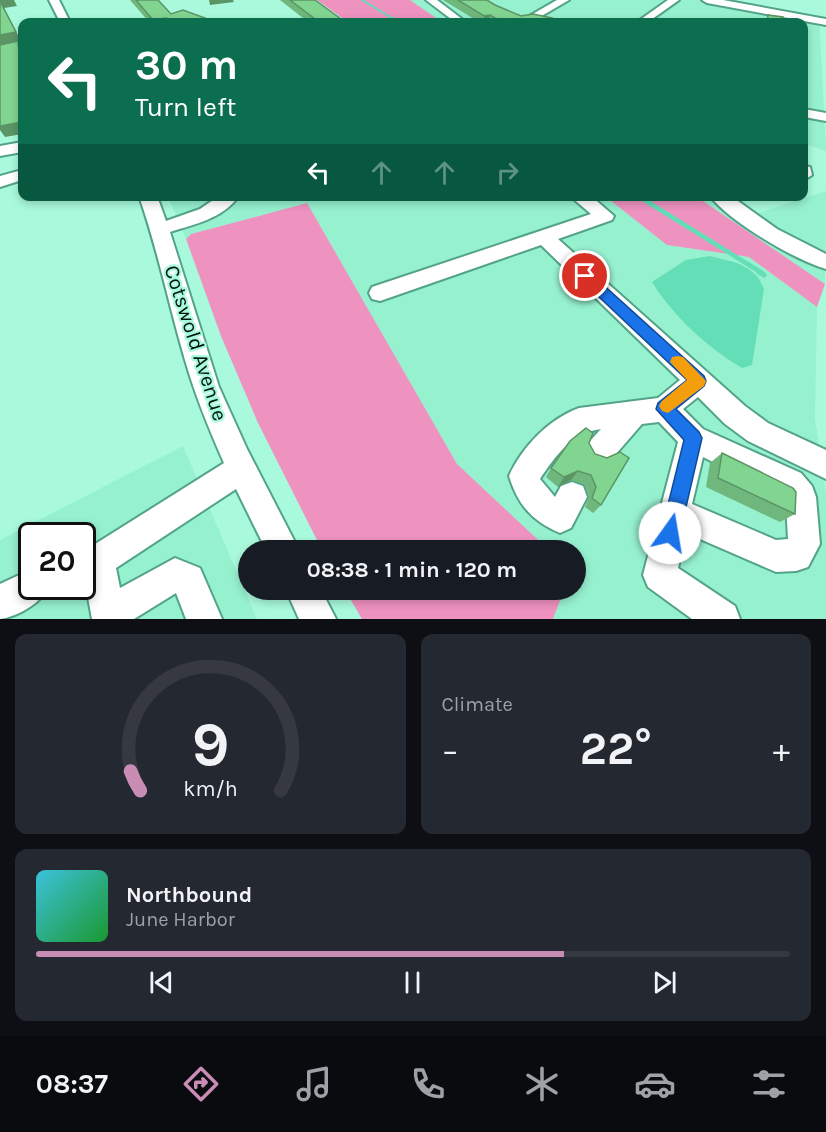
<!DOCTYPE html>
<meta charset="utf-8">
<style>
:root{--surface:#171b24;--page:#242831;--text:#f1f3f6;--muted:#9ea1a6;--line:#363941;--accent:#c88cb5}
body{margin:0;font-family:Karla,sans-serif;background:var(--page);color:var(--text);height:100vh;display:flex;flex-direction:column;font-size:22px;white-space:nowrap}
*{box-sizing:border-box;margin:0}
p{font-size:20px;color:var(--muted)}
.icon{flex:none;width:33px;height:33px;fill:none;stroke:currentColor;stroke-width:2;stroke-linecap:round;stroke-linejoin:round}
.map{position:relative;height:619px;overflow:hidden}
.sheet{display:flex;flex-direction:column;gap:15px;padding:15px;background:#0d0f14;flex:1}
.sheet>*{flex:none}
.guide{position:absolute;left:18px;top:18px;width:790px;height:183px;border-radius:12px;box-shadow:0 3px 9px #0003;background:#0b6e4f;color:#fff;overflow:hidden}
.speed{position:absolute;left:18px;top:522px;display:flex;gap:12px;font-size:30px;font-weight:700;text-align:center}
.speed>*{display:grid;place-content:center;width:78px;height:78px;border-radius:50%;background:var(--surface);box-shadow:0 3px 9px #0003;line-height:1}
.speed .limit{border:3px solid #111;border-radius:9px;background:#fff;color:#111}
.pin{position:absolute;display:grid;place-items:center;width:51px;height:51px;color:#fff;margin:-26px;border:3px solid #fff;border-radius:50%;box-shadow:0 2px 6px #0007}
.me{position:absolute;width:66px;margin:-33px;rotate:13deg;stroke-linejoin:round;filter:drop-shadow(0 0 4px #0008)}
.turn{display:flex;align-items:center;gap:21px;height:126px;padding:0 18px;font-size:27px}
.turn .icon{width:78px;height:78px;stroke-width:2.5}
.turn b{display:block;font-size:42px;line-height:51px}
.lanes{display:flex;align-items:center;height:57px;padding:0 18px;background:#0003;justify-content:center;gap:30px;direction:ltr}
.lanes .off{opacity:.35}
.big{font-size:45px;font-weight:700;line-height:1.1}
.sheet .tile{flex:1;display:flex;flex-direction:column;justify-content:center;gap:9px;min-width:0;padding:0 21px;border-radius:12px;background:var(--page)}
.sheet .dial{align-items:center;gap:0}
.dial svg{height:156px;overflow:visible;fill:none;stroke:var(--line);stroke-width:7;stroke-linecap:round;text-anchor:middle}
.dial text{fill:var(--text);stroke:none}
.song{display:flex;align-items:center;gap:18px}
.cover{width:72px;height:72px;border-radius:9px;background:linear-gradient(135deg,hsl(190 70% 55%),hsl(130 70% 35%))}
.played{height:6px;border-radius:3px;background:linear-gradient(90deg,var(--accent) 70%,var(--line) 70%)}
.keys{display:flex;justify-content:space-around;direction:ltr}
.heat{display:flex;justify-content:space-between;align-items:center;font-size:33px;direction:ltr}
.sheet .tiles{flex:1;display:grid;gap:15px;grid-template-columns:1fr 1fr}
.tile:last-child{grid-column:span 2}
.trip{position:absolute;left:238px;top:540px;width:348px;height:60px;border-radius:30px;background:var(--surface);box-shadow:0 3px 9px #0003;font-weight:700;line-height:60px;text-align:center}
.dock{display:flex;height:96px;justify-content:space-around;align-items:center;background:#090b0e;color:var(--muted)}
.dock .icon{width:42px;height:42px}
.dock .selected{color:var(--accent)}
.dock b{font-size:27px;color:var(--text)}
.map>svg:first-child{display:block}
.built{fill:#96f1cf;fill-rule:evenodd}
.forest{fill:#ee92c0}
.water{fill:#63deb6}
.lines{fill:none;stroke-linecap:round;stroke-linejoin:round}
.stream-far2{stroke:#63deb6;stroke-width:2}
.stream-far1{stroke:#63deb6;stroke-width:4.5}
.stream{stroke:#63deb6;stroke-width:5}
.minor-casing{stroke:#53a388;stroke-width:4}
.minor{fill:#fff;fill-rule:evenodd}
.wall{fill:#70b77d}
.shaded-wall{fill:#5b9566}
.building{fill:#82d591;stroke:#5b9566;stroke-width:1.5}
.route{fill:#1a73e8;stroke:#114b97;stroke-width:1.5}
.slow{fill:#f59e0b}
.labels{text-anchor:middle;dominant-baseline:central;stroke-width:4.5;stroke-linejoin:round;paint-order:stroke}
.street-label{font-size:21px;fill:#00150d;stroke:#a9fadc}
</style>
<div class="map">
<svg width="826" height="619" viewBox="0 0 826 619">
<rect width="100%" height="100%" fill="#a9fadc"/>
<g class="built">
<path d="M410 0H732L819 16 826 151 804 144V22H442Z"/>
<path d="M826 191 825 284 697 197H735L758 213Z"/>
<path d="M168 197H606L667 245 749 257 817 307 815 418 826 494V619H553L564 590H576V550H549L457 464 307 203 191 234 186 239Z"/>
<path d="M183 446 257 619H0V540ZM32 536H82V586H32Z"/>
</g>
<g class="forest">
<path d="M317 0H410L442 22H348Z"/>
<path d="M606 197H697L825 284 817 307 749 257 667 245Z"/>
<path d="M307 203 457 464 549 550H322L258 423 221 336 186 239 191 234Z"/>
<path d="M345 590H564L553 619H362Z"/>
</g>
<path class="water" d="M710 256 737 263 749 269 758 277 764 289 752 365 742 368C708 348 673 316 652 282L686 260Z"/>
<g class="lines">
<path class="stream-far2" d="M362 0 392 18 413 22"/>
<path class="stream-far1" d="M638 196 762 273"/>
<path class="stream" d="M759 272 764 275"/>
<defs>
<g id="minor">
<path d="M49 0H59L70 22H60Z"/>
<path d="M426 0H437L466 22H455Z"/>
<path d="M557 0H569L533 21 524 19Z"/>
<path d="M668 0H679L648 22H637Z"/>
<path d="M702 0H723L826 19V25L707 3Z"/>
<path d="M804 109 826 113V121L804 117Z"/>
<path d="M22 142V152L0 156V146Z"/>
<path d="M804 166 810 167 812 175 804 180Z"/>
<path d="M22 170V180L0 187V176Z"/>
<path d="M139 196H157L166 221 200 209 219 196H239C222 219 195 224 170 232L219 387 247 449 299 550H266L236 489 116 568 120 588 175 558 200 568 222 619H186L176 593 134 619H92L85 581H82V548L92 546 224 463C209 429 195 395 185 360 169 306 158 250 139 196Z"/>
<path d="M570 196H591L614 216 612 220 558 239 745 406 768 423 826 450V479L748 441 725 424 698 397 683 409 703 429 801 473 812 486 816 497 820 544 808 567 796 571 776 572 686 533 678 568 735 606 740 619H692L648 587 643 575 678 442 659 422 642 424 609 462 599 466 589 462 585 452 589 442 601 429C572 433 556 455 540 479L555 497 561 486 572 482 583 486 587 497 571 528 560 533C532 521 518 505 509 476 522 447 549 419 579 408L658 398 680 380 541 245 380 301 372 299 369 293 372 287 591 214ZM703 457 779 495 786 503 788 539 776 540 692 504Z"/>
<path d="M710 196H731L777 229 826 254V269C795 260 730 222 710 196Z"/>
<path d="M32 569V586H49C43 602 17 617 0 619V584Z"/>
<path d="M286 590H321L336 619H299Z"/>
</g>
</defs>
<use href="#minor" class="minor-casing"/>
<use href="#minor" class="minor"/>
</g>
<g class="wall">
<path d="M130 0H158L171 14 214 22H149Z"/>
<path d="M280 0H315L345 22H308Z"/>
<path d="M443 0H487L495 5 521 16 561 22H479Z"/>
<path d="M589 443 601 505 593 513 585 507 589 496 584 484 571 480 558 487 546 477 551 468Z"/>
<path d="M722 453 795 514 780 522 706 487 710 463Z"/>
</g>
<g class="shaded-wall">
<path d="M0 0H14L17 6 4 8 21 41H18L22 48V59L0 45Z"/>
<path d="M209 0H233L234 2 210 5Z"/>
<path d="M490 15 489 22H484V16Z"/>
<path d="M166 18 168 22H154L153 20Z"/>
<path d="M516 20 515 22H502Z"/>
<path d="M22 122V134L5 137 0 130V126Z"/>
<path d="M578 471 571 480 558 487 564 477Z"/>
</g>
<g class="building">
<path d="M136 0H158L171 14 183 10 213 21 210 22H178L166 18 153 20Z"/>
<path d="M290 0H315L345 22H319Z"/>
<path d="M458 0H487L495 5 521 16 533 14 552 18 561 22H520L516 20 502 22 490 15 484 16Z"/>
<path d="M0 1 16 32 0 35Z"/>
<path d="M768 15 783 17V22H767Z"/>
<path d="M18 41 19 54 22 53V122L0 126V45Z"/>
<path d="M586 428 593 433 589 443 595 454 607 458 620 452 629 458 601 505 592 498 596 487 591 475 578 471 564 477 551 468 570 441Z"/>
<path d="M722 453 793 488 796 492 795 514 718 478Z"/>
</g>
<path class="route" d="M585 271 590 273 704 376 706 381 704 386 676 409 699 432 702 438 680 533 677 540 670 543 664 540 661 533 684 440 656 409 658 403 687 380 580 279 579 276 580 273Z"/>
<path class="slow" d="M678 356 683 357 706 381 704 386 668 413 662 411 659 406 662 401 687 380 670 362 672 357Z"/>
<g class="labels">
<g class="street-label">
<text transform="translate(196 343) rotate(72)">Cotswold Avenue</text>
</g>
</g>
</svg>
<div class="speed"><div class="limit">20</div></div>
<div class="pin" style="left:585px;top:276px;background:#d93025"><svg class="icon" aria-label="arrive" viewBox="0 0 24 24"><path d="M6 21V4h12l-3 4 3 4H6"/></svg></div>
<svg class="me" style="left:670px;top:533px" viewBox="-20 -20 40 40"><circle r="19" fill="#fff"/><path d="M0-13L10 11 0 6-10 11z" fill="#1a73e8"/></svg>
<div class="trip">08:38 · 1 min · 120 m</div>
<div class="guide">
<div class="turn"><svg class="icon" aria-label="left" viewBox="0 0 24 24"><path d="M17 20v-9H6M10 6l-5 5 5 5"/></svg><div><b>30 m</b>Turn left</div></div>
<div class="lanes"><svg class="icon" aria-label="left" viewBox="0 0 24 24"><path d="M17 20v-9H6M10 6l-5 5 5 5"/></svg><svg class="icon off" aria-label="ahead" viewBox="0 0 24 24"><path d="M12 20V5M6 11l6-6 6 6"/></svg><svg class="icon off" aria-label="ahead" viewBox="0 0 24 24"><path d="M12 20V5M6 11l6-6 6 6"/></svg><svg class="icon off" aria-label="right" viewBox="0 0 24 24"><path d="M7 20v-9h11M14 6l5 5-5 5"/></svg></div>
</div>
</div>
<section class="sheet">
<div class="tiles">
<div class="tile dial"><svg viewBox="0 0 100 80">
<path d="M14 69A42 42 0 1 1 86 69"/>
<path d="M14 69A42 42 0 0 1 9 59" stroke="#c88cb5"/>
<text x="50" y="56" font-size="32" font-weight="700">9</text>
<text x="50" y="72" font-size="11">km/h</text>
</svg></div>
<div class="tile"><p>Climate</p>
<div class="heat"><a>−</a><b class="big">22°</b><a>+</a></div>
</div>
<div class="tile">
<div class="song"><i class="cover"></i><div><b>Northbound</b><p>June Harbor</p></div></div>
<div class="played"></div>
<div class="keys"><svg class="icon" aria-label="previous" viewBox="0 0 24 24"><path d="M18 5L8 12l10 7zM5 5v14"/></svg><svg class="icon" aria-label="pause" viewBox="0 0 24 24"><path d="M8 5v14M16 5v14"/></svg><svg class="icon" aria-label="next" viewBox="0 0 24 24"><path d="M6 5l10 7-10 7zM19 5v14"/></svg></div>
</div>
</div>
</section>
<nav class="dock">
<b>08:37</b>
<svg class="icon selected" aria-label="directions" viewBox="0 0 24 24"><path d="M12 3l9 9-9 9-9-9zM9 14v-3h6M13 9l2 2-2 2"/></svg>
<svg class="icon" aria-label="music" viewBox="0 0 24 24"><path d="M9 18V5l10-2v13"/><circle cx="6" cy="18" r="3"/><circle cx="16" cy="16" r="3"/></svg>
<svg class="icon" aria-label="phone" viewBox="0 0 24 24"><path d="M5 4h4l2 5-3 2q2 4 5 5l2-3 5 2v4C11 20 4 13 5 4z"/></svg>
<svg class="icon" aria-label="climate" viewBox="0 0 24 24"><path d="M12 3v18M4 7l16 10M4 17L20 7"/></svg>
<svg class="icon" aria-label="car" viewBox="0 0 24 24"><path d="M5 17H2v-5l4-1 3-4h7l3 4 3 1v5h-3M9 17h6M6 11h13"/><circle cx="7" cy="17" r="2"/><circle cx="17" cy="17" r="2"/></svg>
<svg class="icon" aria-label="filters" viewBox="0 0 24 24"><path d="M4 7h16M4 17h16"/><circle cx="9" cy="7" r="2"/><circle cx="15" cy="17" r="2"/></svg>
</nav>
